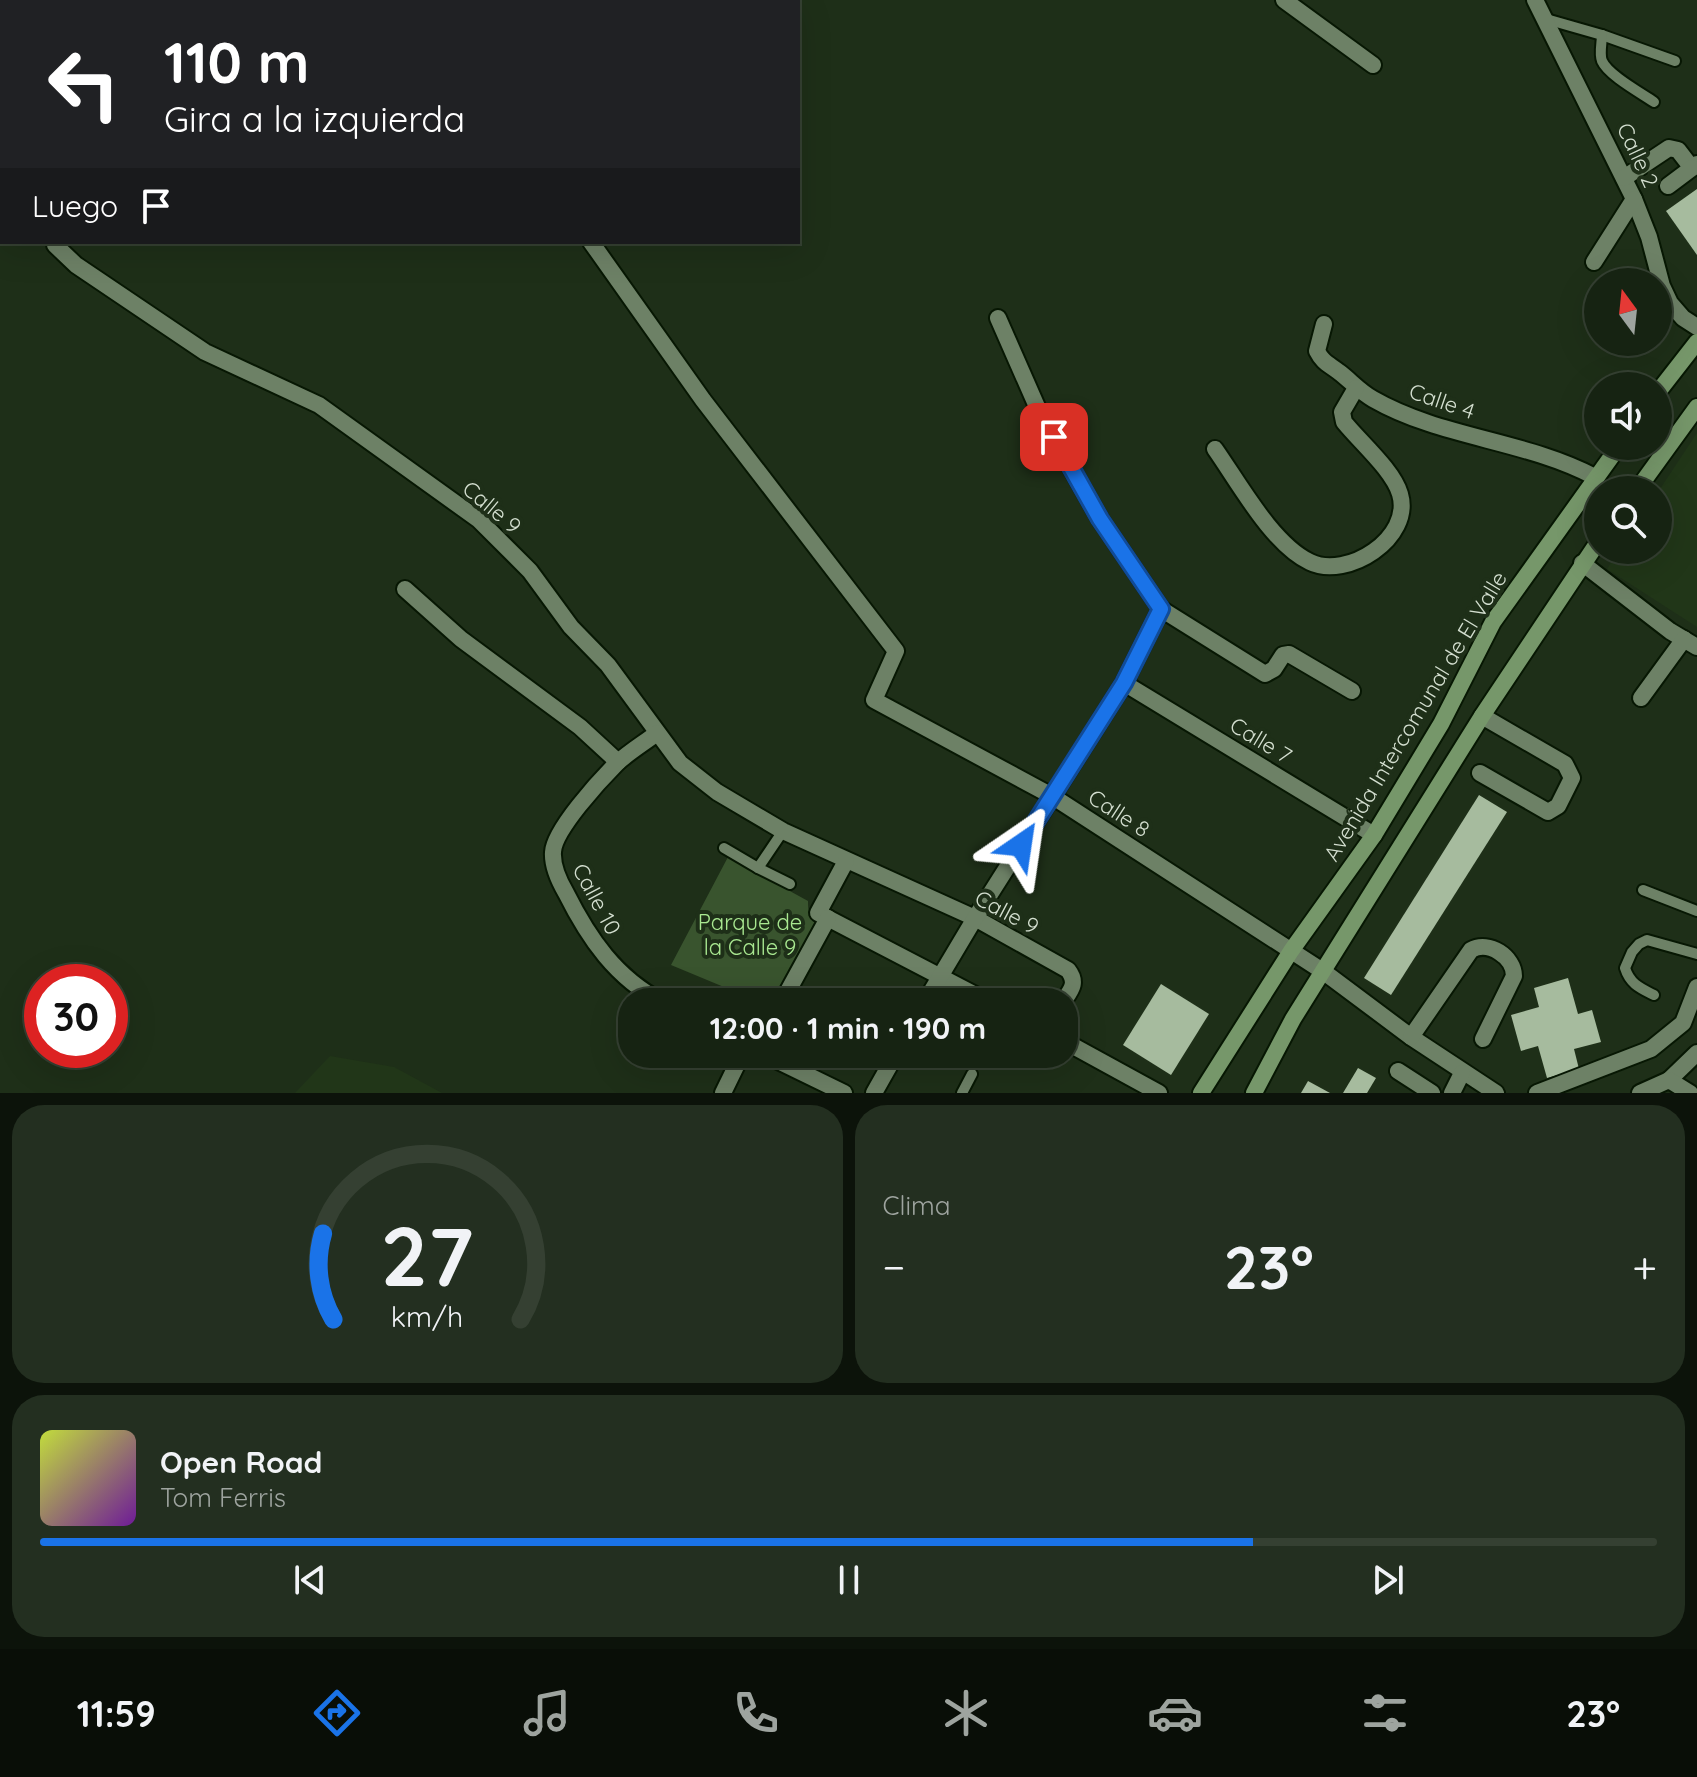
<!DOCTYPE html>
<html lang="es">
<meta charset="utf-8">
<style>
:root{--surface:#162312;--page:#232f20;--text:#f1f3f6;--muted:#9ea49f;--line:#354032;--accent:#1a73e8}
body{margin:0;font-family:Quicksand,sans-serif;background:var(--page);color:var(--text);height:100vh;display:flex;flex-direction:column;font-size:30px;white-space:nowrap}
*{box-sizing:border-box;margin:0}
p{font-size:26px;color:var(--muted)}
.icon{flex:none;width:44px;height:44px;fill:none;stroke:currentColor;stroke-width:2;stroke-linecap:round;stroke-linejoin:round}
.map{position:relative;height:1093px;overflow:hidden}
.details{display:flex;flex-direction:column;gap:12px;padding:12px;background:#0c130a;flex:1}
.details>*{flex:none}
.top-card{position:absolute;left:0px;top:0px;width:800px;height:244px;box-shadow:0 8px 32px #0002,0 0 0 2px var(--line);background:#202124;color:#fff;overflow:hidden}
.needle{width:52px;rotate:345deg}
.fabs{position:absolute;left:1584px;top:268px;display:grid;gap:16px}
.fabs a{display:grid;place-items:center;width:88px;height:88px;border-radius:50%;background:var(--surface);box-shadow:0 8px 32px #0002,0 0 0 2px var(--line);font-size:40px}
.speed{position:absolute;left:24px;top:964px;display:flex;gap:16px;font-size:40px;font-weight:700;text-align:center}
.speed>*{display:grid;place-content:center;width:104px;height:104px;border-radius:50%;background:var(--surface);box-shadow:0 8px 32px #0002,0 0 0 2px var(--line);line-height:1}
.speed .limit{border:12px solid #d22;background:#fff;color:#111}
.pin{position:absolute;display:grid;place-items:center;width:68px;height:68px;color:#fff;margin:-34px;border-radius:16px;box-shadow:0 4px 12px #0006}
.me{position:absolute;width:88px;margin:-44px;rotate:32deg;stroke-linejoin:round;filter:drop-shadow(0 0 6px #0008)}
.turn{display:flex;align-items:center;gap:28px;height:168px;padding:0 32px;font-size:36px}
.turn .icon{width:104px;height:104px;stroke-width:2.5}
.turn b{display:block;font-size:56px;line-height:68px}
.then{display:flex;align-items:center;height:76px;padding:0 32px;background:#0003;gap:16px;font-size:30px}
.big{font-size:60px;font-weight:700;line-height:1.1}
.details .tile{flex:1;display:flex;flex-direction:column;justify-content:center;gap:12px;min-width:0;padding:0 28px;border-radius:32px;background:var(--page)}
.details .dial{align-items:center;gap:0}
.dial svg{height:208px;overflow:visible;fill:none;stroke:var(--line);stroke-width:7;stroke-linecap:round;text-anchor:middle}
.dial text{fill:var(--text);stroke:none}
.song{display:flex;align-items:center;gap:24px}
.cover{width:96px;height:96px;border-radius:12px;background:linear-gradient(135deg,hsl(70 70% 55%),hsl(280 70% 35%))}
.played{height:8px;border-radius:4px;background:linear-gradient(90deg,var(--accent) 75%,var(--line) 75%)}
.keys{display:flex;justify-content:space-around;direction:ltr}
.heat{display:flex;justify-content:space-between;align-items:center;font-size:44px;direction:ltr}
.details .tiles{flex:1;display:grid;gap:12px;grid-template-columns:1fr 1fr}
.tile:last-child{grid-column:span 2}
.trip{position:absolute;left:618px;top:988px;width:460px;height:80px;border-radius:32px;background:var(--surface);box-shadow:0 8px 32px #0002,0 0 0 2px var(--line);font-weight:700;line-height:80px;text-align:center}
.tabs{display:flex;height:128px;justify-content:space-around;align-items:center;background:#090e07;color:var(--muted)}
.tabs .icon{width:56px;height:56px}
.tabs .active{color:var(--accent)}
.tabs b{font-size:36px;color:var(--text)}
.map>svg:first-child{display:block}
.built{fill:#213618}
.green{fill:#39542e}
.building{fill:#a6bb9e}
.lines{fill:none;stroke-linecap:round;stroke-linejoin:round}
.service-casing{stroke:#071703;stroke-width:14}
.minor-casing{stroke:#071703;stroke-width:20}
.secondary-casing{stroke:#071703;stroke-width:20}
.service{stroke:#6d8166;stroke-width:10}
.minor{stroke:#6d8166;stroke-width:16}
.secondary{stroke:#76976a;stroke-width:16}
.route-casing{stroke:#114b97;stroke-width:20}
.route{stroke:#1a73e8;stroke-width:14}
.labels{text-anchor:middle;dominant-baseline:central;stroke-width:8;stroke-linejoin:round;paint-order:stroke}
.street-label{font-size:22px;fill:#d3decf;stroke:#1e2f18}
.park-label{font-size:22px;fill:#a9e891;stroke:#1e2f18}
</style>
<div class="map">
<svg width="1697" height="1093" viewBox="0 0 1697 1093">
<rect width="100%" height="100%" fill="#1e2f18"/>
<g class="built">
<path d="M1697 433V627L1607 569 1619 550H1658V492Z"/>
<path d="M330 1056 394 1067 442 1093H295Z"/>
</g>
<path class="green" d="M728 857 808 901C808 912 809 917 817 924L780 1002H760L671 965Z"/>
<g class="building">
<path d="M1697 189V255L1666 211Z"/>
<path d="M1479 795 1507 812 1391 995 1364 978Z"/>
<path d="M1568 978 1578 1014 1592 1010 1601 1042 1574 1049 1579 1069 1547 1078 1538 1046 1521 1051 1511 1015 1539 1007 1534 988Z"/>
<path d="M1161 984 1209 1014 1171 1075 1123 1045Z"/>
<path d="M1358 1068 1376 1078 1367 1093H1343Z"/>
<path d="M1308 1081 1330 1093H1301Z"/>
</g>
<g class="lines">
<defs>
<g id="service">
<path d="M1546 19 1602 35 1675 61"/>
<path d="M1602 35C1602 42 1599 54 1602 61 1608 75 1641 93 1654 102"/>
<path d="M783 831 758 868 790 884"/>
<path d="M724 848 758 868"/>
<path d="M1643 890 1697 911"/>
<path d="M1654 995C1640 988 1630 984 1625 968L1632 952 1639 944 1647 940 1697 954"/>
<path d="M962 1093 972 1074"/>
</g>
<g id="minor">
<path d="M1284 0 1373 65"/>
<path d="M1535 0 1634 199 1649 237 1662 286 1670 303 1683 318 1697 327"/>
<path d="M1624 178 1669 148 1678 150 1692 168 1697 164"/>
<path d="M1668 186 1692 168"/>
<path d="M591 242 703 400 896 651 874 700 1052 796 1324 972 1411 1037 1496 1093"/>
<path d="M55 245 76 265 205 352 319 405 479 520 530 571 571 627 608 665 680 763 717 792 783 831 975 918 1068 970C1078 983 1071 990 1063 1002"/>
<path d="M1594 262 1634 199"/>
<path d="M998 318 1038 409 1100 519 1161 609 1265 674 1274 669 1283 655 1289 654 1352 691"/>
<path d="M1324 324 1317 351C1323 363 1329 364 1339 372 1351 381 1359 391 1373 399 1441 438 1525 440 1595 477"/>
<path d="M1215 449C1239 483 1272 544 1310 562 1347 580 1413 538 1400 494 1393 470 1360 442 1344 422L1342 412 1356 388"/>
<path d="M1582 563 1670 631 1697 647"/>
<path d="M405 589 461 639 580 727 618 762"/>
<path d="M1124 683 1374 835"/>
<path d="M1641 698 1684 639"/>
<path d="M657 733C644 743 629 752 617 763 600 780 554 830 553 852 552 867 559 881 566 893 589 939 616 978 662 1002"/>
<path d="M1480 773 1548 812 1558 806 1572 778 1565 764 1482 716"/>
<path d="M846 861 818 913 989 1002"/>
<path d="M782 1002 828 918"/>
<path d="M925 1002 975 918 1124 683 1161 609"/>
<path d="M1411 1037 1471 950C1489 940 1514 957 1514 976L1483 1039"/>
<path d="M1064 1041 1159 1093"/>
<path d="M764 1054 844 1093"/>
<path d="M1398 1071 1432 1093"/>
<path d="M1669 1080 1697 1053"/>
<path d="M723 1093 742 1054"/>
<path d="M874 1093 896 1054"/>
<path d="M1452 1093 1462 1073"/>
<path d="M1537 1093 1651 1049 1683 1023 1697 987"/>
<path d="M1640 1093 1669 1080 1690 1093"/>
</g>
<g id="secondary">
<path d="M1658 392 1697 342"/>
<path d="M1637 490 1697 407"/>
<path d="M1201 1093 1291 951 1374 835 1441 724 1493 622 1619 446"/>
<path d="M1254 1093 1293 1019 1482 716 1598 542"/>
</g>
</defs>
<use href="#service" class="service-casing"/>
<use href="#minor" class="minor-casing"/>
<use href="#secondary" class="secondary-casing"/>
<use href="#service" class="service"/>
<use href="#minor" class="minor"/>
<use href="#secondary" class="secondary"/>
</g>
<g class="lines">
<defs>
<path id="route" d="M1021 845 1124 683 1161 609 1100 519 1054 437"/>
</defs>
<use href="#route" class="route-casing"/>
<use href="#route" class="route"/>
</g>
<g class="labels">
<g class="street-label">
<text transform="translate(1638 155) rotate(65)">Calle 2</text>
<text transform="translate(1442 401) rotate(19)">Calle 4</text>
<text transform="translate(492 507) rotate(40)">Calle 9</text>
<text transform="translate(1415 716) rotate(-59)">Avenida Intercomunal de El Valle</text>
<text transform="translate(1261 740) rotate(31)">Calle 7</text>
<text transform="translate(1119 813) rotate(33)">Calle 8</text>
<text transform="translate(597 899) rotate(62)">Calle 10</text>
<text transform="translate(1007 912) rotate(28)">Calle 9</text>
</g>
<g class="park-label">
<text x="750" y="922">Parque de<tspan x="750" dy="25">la Calle 9</tspan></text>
</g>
</g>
</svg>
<div class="fabs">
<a><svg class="needle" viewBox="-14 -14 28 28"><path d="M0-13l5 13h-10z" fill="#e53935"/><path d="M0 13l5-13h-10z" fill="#9ea49f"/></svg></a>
<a><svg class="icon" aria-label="sound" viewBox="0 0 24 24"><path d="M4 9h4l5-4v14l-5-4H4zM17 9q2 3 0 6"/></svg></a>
<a><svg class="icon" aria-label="search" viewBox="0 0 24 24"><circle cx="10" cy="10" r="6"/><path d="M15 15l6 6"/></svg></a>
</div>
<div class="speed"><div class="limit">30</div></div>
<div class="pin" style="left:1054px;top:437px;background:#d93025"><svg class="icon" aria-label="arrive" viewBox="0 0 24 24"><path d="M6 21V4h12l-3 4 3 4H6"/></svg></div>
<svg class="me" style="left:1021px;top:845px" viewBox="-20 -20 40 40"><path d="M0-17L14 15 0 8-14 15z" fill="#1a73e8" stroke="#fff" stroke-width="4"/></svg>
<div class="trip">12:00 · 1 min · 190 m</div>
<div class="top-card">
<div class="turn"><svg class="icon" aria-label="left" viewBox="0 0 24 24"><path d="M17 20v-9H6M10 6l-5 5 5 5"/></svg><div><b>110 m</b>Gira a la izquierda</div></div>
<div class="then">Luego<svg class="icon" aria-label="arrive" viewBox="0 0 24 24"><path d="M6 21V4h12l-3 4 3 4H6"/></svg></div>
</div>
</div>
<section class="details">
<div class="tiles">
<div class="tile dial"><svg viewBox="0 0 100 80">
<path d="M14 69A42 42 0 1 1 86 69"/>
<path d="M14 69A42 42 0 0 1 10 36" stroke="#1a73e8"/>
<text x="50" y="56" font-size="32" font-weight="700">27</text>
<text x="50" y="72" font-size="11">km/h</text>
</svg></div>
<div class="tile"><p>Clima</p>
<div class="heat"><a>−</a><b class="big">23°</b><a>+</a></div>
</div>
<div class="tile">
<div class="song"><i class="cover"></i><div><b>Open Road</b><p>Tom Ferris</p></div></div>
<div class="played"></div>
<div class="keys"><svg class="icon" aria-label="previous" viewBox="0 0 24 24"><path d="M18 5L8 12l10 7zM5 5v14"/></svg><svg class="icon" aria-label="pause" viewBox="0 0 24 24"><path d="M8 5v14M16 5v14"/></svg><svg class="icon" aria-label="next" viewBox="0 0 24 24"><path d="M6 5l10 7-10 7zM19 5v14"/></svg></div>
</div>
</div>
</section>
<nav class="tabs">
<b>11:59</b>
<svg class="icon active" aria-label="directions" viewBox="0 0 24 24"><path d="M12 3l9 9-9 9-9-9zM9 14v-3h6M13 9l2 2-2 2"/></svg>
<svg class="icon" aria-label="music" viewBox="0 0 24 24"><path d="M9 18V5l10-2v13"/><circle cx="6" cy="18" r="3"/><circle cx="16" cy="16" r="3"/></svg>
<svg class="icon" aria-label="phone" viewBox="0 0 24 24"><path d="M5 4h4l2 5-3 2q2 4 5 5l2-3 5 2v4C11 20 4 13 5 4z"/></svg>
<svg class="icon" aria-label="climate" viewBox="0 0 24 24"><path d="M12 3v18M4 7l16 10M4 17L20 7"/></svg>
<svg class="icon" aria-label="car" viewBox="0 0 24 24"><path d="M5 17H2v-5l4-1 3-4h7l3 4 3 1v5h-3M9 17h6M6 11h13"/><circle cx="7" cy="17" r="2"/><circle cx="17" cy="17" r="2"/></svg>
<svg class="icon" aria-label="filters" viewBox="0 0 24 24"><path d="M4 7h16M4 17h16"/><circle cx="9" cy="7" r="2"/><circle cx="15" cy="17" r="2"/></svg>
<b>23°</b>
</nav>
